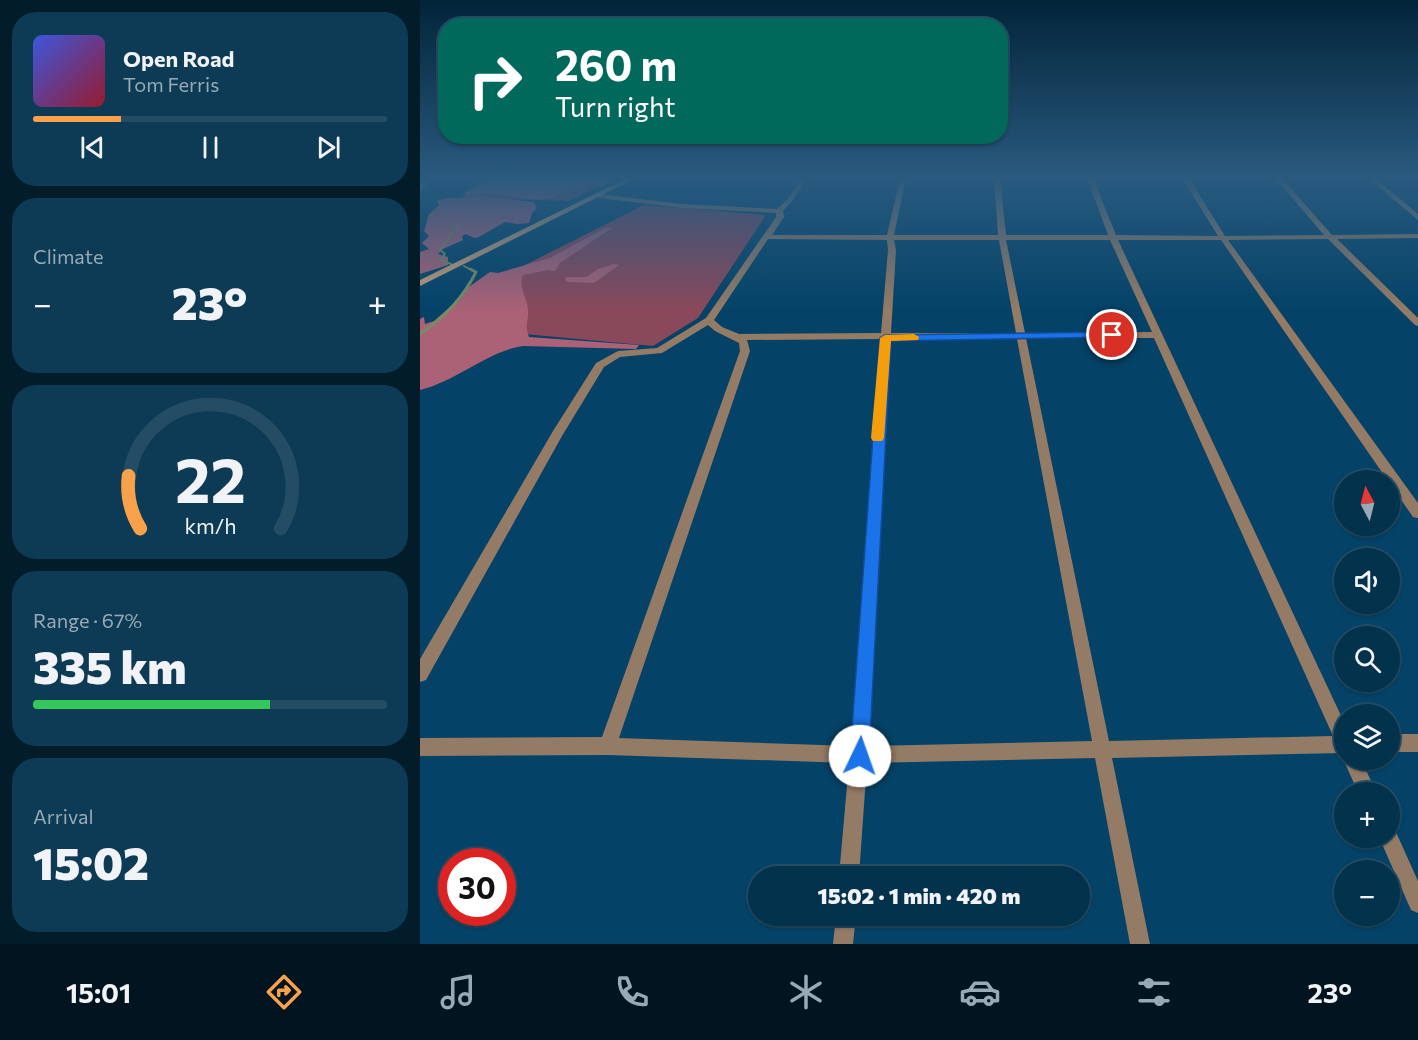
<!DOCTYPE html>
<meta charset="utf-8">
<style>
:root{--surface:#03324d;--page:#0d3a54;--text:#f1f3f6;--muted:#97aab6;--line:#244d65;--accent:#f8a14a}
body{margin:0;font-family:Commissioner,sans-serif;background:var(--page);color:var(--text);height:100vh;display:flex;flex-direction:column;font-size:22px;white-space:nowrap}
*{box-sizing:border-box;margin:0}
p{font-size:20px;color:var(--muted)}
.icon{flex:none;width:33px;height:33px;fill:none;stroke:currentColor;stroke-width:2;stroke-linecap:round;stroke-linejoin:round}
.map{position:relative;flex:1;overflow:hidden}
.drawer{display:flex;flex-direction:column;gap:12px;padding:12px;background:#021c2a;width:420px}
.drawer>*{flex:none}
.top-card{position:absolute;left:18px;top:18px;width:570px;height:126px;border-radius:24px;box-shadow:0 2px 4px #0004,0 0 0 2px var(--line);background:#00695c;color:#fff;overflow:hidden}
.needle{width:39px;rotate:353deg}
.buttons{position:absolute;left:914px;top:470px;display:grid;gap:12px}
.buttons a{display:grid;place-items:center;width:66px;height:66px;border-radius:50%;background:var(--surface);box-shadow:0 2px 4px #0004,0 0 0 2px var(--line);font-size:30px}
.speed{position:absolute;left:18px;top:848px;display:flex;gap:12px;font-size:30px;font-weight:700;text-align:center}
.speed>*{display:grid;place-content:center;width:78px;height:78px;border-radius:50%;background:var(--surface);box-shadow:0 2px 4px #0004,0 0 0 2px var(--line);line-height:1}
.speed .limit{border:9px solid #d22;background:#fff;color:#111}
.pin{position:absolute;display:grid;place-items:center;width:51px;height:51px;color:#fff;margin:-26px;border:3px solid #fff;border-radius:50%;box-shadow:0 2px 6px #0007}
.me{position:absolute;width:66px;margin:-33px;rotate:3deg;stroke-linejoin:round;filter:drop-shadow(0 0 4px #0008)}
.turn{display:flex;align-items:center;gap:21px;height:126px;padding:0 18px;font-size:27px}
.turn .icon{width:78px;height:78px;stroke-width:2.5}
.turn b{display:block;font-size:42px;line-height:51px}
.big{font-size:45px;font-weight:800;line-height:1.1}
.drawer .widget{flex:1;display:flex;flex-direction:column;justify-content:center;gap:9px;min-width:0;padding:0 21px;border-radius:24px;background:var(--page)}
.drawer .dial{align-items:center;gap:0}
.dial svg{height:156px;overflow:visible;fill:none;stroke:var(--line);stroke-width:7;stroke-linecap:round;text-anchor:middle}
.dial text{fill:var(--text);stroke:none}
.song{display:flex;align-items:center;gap:18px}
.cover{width:72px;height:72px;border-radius:9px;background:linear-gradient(135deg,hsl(230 70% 55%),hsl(350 70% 35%))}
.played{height:6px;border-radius:3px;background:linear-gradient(90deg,var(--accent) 25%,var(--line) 25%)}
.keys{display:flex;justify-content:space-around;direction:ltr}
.heat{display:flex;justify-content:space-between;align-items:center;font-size:33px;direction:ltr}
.charge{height:9px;border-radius:4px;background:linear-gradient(90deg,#34c759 67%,var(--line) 0)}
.trip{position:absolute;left:328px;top:866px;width:342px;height:60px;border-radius:30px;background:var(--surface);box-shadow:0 2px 4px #0004,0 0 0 2px var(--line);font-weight:800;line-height:60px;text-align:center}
.tabs{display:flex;height:96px;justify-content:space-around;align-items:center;background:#01141f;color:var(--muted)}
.tabs .icon{width:42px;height:42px}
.tabs .current{color:var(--accent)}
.tabs b{font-size:27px;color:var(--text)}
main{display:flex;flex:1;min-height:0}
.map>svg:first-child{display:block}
.green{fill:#8a485b}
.forest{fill:#ab6176}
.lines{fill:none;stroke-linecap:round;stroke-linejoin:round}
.stream-far1{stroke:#758d64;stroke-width:2}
.stream{stroke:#758d64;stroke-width:3}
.street{fill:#947b66;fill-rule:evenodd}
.secondary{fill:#c49c7a;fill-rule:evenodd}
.route{fill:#1a73e8;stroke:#114b97;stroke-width:1.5}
.slow{fill:#f59e0b}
</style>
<main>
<section class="drawer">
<div class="widget">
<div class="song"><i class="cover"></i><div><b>Open Road</b><p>Tom Ferris</p></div></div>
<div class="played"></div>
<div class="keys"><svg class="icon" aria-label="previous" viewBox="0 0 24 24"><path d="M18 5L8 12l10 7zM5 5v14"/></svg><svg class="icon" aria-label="pause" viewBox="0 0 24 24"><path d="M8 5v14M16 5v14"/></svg><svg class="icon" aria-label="next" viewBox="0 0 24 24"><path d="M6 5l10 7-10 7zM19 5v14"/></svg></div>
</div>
<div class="widget"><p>Climate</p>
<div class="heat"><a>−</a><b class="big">23°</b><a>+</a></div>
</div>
<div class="widget dial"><svg viewBox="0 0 100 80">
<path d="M14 69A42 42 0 1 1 86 69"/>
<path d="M14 69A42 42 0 0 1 8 42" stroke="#f8a14a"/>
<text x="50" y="56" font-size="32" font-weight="700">22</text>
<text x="50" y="72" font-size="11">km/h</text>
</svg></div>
<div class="widget"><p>Range · 67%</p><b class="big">335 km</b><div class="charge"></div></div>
<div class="widget"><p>Arrival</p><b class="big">15:02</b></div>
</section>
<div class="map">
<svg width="998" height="944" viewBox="0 0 998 944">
<rect width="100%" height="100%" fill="#044267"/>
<g class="green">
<path d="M62 178H194L149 201 41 198Z"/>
<path d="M224 205 346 215 278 318 233 346 104 334 97 269Z"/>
</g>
<g class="forest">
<path d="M74 178 194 180C189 185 183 186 175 187L173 184 165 188 143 191C128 207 90 195 70 194 64 193 57 195 51 195L114 202 117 208 112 213 109 223 97 224 85 222 59 237 54 238 46 234 42 236 43 240 23 249 18 254 28 257V265L0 274V252L9 249 2 243 9 236 4 231 9 214 19 205 17 201C28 195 39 201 50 196L44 194C52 185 64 184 74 178Z"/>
<path d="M185 228H192L140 263 135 271 128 270 103 275C98 287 107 297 108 309 109 321 104 324 109 337L219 345 216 349 103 346C68 351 37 381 0 390V319L4 317 5 324 14 321 38 300 43 291 70 272 78 273 130 258Z"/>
<path d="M194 264 199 265 174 283 148 282 145 280 146 277H166L178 269Z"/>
</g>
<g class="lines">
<g class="stream-far1">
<path d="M31 264 21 260 25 254 20 250 40 223"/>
<path d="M44 266 53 271"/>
</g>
<path class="stream" d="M0 334C24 318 43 298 56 272L50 269"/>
<g class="street">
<path d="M7 178H14L0 191V185Z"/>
<path d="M381 178H388L372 201 363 211 364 217 352 235H467L480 178H486L474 235H578L574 178H580L586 235H688L667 178H673L696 235 798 236 762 178H769L805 236 904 235 855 178H862L912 235 998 234V238L917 239 998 318V326L995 325 908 239 808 240 998 503V518L993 517 801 240H698L924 722V753L692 758 730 944H710L675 758 447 763 439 876H419L429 763 188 755 0 756V738L182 737 320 351 319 343 295 331 288 325 242 353 200 357 184 367 142 436 6 680 0 682V659L133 431 176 363 198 351 237 348 286 318 356 217V213L262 208 179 198 176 196 179 194 262 204 357 209 368 199ZM348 239 467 240 468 250 461 333 319 334 302 327 294 320ZM474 240H579L596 333H471L476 250ZM586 240H690L732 332 605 333ZM606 338H734L913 736 689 741ZM461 339 431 746 199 738 330 351 327 340ZM470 339H597L672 741 448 746Z"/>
<path d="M948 178H955L998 214V220Z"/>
<rect x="969" y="734" width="29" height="18"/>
<path d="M924 757V759H941L956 792H938L923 759Z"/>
<path d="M969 828 975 830 998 881V913L991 910 959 837H969Z"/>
<path d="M416 915H436L433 944H413Z"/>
</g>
<path class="secondary" d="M207 178H216L0 286V280Z"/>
</g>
<linearGradient id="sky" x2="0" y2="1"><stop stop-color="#022439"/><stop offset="0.57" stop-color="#295a7f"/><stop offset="1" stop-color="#295a7f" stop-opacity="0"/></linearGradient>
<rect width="998" height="311" fill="url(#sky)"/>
<path class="route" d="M692 332 695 333V337L471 341 449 756 446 762 440 765 433 762 430 756 460 338 465 335Z"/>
<path class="slow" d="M494 334 499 337 498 340 471 341 464 438 462 441H453L451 438 460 338 465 335Z"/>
</svg>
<div class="buttons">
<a><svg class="needle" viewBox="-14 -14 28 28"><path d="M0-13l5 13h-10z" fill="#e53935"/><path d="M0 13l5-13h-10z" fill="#97aab6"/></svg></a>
<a><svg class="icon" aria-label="sound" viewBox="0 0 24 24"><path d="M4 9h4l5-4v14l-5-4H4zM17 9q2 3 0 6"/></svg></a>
<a><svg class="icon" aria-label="search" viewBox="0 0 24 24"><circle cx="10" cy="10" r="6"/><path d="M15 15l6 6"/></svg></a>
<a><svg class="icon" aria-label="layers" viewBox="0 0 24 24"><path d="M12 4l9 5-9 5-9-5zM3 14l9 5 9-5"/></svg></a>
<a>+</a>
<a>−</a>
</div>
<div class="speed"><div class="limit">30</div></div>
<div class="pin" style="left:692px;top:335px;background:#d93025"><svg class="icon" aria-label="arrive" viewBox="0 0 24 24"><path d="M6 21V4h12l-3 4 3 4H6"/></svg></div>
<svg class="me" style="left:440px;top:756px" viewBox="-20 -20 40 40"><circle r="19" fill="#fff"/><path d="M0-13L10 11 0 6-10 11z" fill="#1a73e8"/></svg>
<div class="trip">15:02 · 1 min · 420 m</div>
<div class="top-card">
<div class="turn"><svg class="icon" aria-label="right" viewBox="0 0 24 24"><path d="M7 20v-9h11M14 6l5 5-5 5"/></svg><div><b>260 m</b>Turn right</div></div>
</div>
</div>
</main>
<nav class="tabs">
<b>15:01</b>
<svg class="icon current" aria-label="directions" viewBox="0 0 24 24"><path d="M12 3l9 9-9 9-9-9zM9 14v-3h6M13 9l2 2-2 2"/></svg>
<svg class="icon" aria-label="music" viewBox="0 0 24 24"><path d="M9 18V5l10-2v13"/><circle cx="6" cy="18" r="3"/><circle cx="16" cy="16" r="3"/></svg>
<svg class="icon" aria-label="phone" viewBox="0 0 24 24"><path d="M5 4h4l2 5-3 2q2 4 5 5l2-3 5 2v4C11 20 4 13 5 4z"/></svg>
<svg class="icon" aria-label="climate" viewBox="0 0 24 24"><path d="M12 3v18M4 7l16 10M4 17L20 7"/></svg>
<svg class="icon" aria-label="car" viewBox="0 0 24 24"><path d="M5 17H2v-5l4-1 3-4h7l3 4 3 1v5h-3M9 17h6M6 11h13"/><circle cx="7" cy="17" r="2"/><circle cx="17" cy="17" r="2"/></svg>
<svg class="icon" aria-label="filters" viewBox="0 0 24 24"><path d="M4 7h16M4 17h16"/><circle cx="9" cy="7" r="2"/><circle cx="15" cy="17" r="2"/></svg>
<b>23°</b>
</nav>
